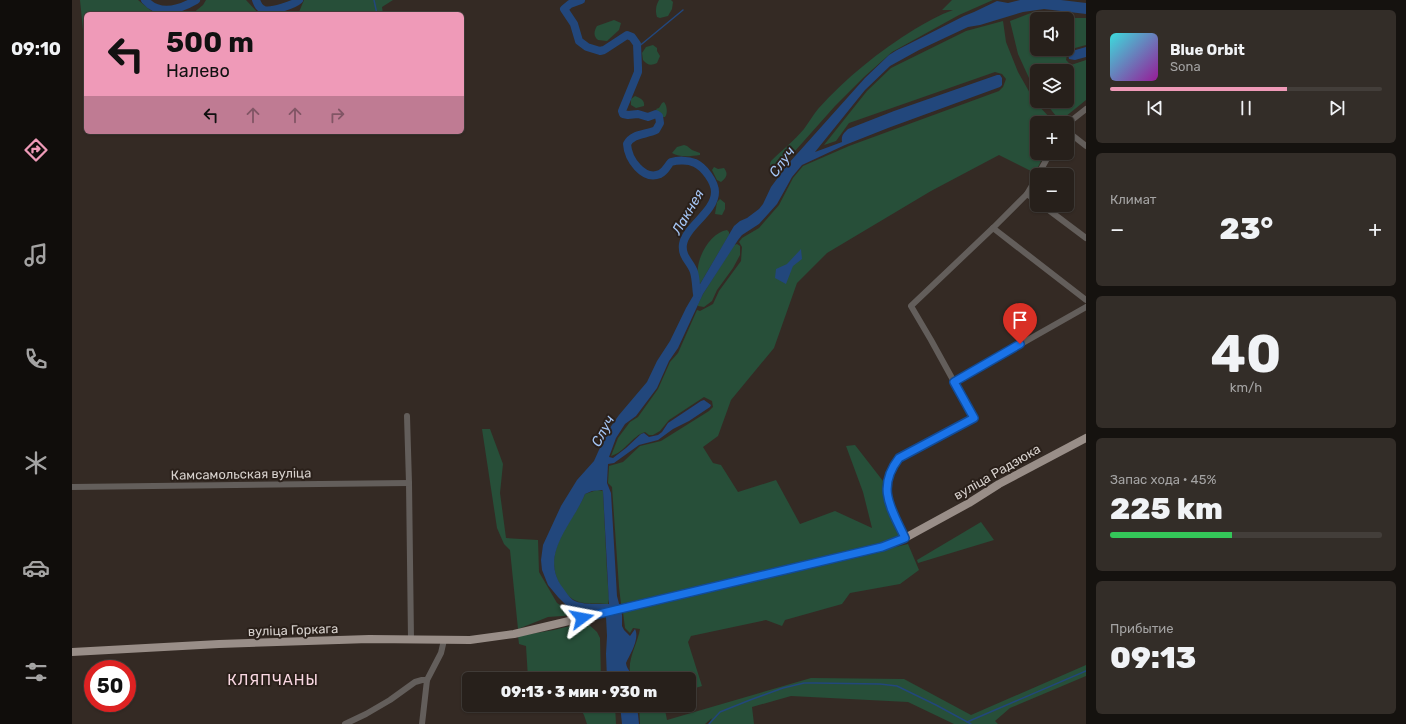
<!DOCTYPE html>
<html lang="ru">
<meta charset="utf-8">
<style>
:root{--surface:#27201b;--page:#332d28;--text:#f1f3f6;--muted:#a4a3a3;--line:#433e3a;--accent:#ef9ab8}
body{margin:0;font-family:Rubik,sans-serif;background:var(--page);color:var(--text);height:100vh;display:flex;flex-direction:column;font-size:15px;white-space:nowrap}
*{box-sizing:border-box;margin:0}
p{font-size:13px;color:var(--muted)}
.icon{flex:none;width:22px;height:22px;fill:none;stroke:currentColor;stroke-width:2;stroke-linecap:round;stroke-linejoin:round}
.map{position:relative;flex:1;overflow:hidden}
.sheet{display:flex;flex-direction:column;gap:10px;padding:10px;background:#15120f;width:320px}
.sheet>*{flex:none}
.guide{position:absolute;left:12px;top:12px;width:380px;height:122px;border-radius:6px;box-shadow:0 1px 3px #0004,0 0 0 1px var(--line);background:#ef9ab8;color:#111;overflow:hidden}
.controls{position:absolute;left:958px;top:12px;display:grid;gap:8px}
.controls a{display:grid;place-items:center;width:44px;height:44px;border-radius:6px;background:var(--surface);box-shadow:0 1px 3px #0004,0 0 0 1px var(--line);font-size:20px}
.speed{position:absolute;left:12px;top:660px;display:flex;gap:8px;font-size:20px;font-weight:700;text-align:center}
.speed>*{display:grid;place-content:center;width:52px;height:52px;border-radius:50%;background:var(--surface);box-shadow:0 1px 3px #0004,0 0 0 1px var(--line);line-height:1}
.speed .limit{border:6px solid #d22;background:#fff;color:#111}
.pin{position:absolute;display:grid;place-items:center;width:34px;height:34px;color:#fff;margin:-41px -17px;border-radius:50% 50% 50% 0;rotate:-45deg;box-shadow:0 0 4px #0007}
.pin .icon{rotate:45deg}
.me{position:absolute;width:44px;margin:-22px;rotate:77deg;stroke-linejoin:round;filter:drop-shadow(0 0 3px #0008)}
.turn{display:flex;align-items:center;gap:14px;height:84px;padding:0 16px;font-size:18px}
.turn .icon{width:52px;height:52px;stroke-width:2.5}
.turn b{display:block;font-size:28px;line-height:34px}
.lanes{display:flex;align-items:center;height:38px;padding:0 16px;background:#0003;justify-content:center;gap:20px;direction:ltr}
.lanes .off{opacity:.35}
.big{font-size:30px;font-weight:800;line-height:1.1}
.sheet .tile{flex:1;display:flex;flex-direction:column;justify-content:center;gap:6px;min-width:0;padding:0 14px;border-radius:6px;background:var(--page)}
.sheet .dial{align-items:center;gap:0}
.dial b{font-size:52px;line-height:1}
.song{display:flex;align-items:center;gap:12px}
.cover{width:48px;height:48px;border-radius:6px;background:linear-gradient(135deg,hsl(180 70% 55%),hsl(300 70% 35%))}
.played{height:4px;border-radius:2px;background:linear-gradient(90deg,var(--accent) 65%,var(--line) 65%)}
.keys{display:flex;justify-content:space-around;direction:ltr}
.heat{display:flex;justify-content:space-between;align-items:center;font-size:22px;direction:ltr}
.charge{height:6px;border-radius:3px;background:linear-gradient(90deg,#34c759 45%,var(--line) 0)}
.trip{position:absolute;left:390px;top:672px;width:234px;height:40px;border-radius:6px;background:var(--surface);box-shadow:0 1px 3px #0004,0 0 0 1px var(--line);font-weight:800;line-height:40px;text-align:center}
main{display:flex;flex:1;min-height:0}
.menu{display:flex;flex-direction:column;width:72px;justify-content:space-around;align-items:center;background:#100d0b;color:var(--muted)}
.menu .icon{width:28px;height:28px}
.menu .on{color:var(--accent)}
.menu b{font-size:18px;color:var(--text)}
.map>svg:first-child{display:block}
.green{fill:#274f39;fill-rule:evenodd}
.water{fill:#22477c;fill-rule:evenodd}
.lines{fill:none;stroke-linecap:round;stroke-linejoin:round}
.stream{stroke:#22477c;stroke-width:1.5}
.river{stroke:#22477c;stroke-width:8}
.minor{stroke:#635e5b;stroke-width:6}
.major{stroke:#998e88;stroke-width:8}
.route-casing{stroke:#114b97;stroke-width:10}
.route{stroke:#1a73e8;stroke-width:7}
.labels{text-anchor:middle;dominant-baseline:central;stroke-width:4;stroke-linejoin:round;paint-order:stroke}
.street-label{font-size:13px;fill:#d7d1cd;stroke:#2a201a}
.water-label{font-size:14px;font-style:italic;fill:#a5c6f6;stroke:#2a201a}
.quarter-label{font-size:15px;letter-spacing:1px;fill:#f9d7e2;stroke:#2a201a}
</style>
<main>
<nav class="menu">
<b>09:10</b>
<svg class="icon on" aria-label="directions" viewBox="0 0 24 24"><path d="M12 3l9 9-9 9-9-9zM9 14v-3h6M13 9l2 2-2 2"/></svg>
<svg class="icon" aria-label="music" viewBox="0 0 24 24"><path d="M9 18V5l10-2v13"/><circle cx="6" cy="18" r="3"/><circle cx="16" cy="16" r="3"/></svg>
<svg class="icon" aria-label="phone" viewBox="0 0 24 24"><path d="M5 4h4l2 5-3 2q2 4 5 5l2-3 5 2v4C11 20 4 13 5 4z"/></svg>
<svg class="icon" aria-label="climate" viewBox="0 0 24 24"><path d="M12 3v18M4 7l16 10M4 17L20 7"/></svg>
<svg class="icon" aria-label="car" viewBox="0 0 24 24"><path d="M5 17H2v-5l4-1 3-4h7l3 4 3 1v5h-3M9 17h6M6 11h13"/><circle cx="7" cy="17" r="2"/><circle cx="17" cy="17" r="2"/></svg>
<svg class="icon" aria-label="filters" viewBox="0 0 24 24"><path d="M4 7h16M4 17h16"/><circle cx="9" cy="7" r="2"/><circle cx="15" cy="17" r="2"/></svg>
</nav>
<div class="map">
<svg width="1014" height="724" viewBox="0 0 1014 724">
<rect width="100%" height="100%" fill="#342a24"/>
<g class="green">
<path d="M8 0H66L83 14H14L13 50Z"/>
<path d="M134 0H174L187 14H120L131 5Z"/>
<path d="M232 0H321L310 7 311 14H217L227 12Z"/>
<path d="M587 0H599L601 2 600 9 596 16 588 18 585 17C583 11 584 5 587 0Z"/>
<path d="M880 0H921L887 15 820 52 792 77 763 106 707 169 702 170C698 167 697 165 699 161 710 150 722 141 732 129 737 122 741 115 746 109 774 78 807 51 843 29 855 22 867 15 881 10H870Z"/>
<path d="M964 11 1004 18H1014V45L996 50 994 60 999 65 1014 60V100L988 121 972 101H995V71H965V92L962 89 946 54 938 21ZM965 19H995V49H965Z"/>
<path d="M542 20 549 23 547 30 535 41 526 40C521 36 522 31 525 26Z"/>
<path d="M931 21 934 42 946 72 963 102 983 123H965V153H973L963 173 927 155 859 191 755 253 725 283 702 348 659 400 646 436 631 447 641 463 649 465 666 492 704 480 728 524 763 511 800 528 791 492 774 446 783 445 811 481C810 503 818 517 828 536L810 544 549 604 547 587 540 487 536 483 537 466 551 462 568 446 589 441 637 411 641 407 640 401 632 397 597 420 588 431 581 435H577L573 432C560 436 553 452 539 456L546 438 558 422 566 417 586 389 598 362 606 353 625 310 628 311 641 304 647 291 669 261 670 247 667 242 670 238 687 228 707 205 721 178 731 166 777 146 927 91 931 87 934 79 930 74 923 72 777 123 764 141 752 145 795 91 819 68 894 31Z"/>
<path d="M581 45 585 48V51L588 56 585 63C579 66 575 65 571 60L570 53 574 47Z"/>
<path d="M563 96C568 98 573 100 572 106L564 108 559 105V99Z"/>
<path d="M592 102C595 105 596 114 593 117H590L584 109 587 108 590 103Z"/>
<path d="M612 145 615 146 620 150 628 153V155C619 156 608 158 600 153L605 147Z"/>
<path d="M642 167 646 169 652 168C657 174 654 178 649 182L645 180 640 170Z"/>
<path d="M648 199 653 203V209L650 215 643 214 645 202Z"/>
<path d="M655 230 657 232V235L628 284C619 266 636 233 655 230Z"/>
<path d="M665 244 668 246V255L661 268 645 290 640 301 632 307 626 306V304L631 294 662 245Z"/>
<path d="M410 429H418L431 464 428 493 434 538 466 540 467 572 485 603 504 615 476 617 446 629 438 550 432 544 425 528Z"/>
<path d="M525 490 531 491 535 573 537 599 536 604C513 603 500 607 487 583 470 550 501 522 513 494Z"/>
<path d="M909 522 922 540 846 563 845 560Z"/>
<path d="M836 544 847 570 828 584 778 593 770 604 713 620 710 626 694 620 619 636 616 642 630 686 617 690V679H564V676L558 672C556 658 566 642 568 629L561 628 558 633 553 628 551 612Z"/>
<path d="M514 622 525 632 528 638 529 679H461L456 678 454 646 447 644 446 636 482 630Z"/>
<path d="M1014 665V676L938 708 923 721 926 724H882L836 702 719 696 680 707 682 724H637L640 718 633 724H568L567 705H592L595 720 739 678 832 679 899 715Z"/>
<path d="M506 705H543L544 724H515L512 715Z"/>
</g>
<g class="water">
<path d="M948 0H989L1014 3V14L972 9 951 12 908 25 896 27 847 50 818 66 793 90 743 152 770 142C769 135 772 133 776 129L822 111 925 75H928L930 78V85L928 87 816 128 773 145 730 165 720 177 705 204 687 224 670 235 666 240 631 294 606 348 597 361 585 388 564 416 553 424 544 438 537 457 541 458 554 448 569 434 572 433 577 437 586 435 590 432 596 423 629 401 632 400 639 405 638 407 617 421 601 429 586 440 567 445 542 463 536 464 535 483 539 493 545 596 550 615V626L552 630 558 636 563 629C568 639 558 654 554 663 555 671 561 673 563 679H535L534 654 535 636 534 617 523 611 505 610 497 608 486 597 476 585 470 570 469 560 471 545 489 506 505 480 522 461 535 432 547 415 575 382 585 361 598 341 614 308 662 226 668 221 675 218 687 209 691 204 699 187 716 164 793 78 817 55 825 50 892 16 902 12 925 1 936 3ZM530 490 531 491 537 604C527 604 509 605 501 600 497 597 494 592 491 588 466 555 501 524 513 494L520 491Z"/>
<path d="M1014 47V57L1003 60 997 59 996 54 1000 51Z"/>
<path d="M729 249 730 259 721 266 714 284 703 278 704 269 715 264Z"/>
<path d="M548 705H565L567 724H550Z"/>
</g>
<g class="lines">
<g class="stream">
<path d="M302 0 305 14"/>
<path d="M565 48 611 10"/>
<path d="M895 722 1014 671"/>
<path d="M637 724 648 712 678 700 711 688 732 683H743L808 684 825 686 864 705 899 724"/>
</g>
<g class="river">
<path d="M73 0C87 16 107 10 124 0"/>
<path d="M184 0C186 5 187 8 192 10 199 12 222 5 227 0"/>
<path d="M509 0 498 4 492 9 502 24 507 41 515 47 528 51 532 50 555 35 560 37 565 44 566 68V72L550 111 551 114 556 115 566 114 576 117 584 114 587 116 588 123 584 130C574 135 561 133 555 144 556 159 571 181 588 174 594 171 595 166 599 162 606 160 616 160 623 163 632 167 643 182 643 192 643 212 614 226 611 244 609 257 619 262 622 272 624 279 624 287 625 294"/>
</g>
<g class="minor">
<path d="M995 124 1014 109"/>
<path d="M995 131 1014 146"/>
<path d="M966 175 978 153"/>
<path d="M955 194 965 201"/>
<path d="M970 205 1014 238"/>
<path d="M921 228 1014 300"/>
<path d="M882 382 1014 307"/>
<path d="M335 416 337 483 339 639"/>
<path d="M0 487 337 483"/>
<path d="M833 538C819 508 804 488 827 458L902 418 859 340 839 306 921 228 955 194 965 177"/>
<path d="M273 724 294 714 318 700 343 682 350 680H355"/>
<path d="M350 724 355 680 369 653 372 640"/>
</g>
<path class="major" d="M0 652 147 644 297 639 398 640 442 634 810 547 833 538 897 503 927 484 1014 438"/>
</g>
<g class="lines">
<defs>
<path id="route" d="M510 618 810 547 833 538C819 508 804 488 827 458L902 418 882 382 948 344"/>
</defs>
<use href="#route" class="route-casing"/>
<use href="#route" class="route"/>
</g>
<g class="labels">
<g class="street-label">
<text transform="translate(925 472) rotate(-30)">вуліца Радзюка</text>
<text transform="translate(169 474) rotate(-1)">Камсамольская вуліца</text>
<text transform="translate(221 630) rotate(-2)">вуліца Горкага</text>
</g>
<g class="water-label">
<text transform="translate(710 162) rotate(-54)">Случ</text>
<text transform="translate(616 212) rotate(-60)">Лакнея</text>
<text transform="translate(531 431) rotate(-62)">Случ</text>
</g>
<g class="quarter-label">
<text x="201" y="680">КЛЯПЧАНЫ</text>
</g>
</g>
</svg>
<div class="controls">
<a><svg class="icon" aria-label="sound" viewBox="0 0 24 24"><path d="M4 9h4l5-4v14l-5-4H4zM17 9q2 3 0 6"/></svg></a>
<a><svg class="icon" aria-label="layers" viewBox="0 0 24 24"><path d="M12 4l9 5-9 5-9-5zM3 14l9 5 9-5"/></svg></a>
<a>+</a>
<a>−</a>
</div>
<div class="speed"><div class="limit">50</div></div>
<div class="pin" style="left:948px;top:344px;background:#d93025"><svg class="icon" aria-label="arrive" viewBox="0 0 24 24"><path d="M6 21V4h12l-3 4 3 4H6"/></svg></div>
<svg class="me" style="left:510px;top:618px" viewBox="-20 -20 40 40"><path d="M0-17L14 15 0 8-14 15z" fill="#1a73e8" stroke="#fff" stroke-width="4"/></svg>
<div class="trip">09:13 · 3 мин · 930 m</div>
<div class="guide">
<div class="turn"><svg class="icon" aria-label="left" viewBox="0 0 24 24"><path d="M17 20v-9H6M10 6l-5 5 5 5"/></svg><div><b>500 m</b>Налево</div></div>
<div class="lanes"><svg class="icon" aria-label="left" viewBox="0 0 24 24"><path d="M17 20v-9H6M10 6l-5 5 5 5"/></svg><svg class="icon off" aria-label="ahead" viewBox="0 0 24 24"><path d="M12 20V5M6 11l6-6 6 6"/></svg><svg class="icon off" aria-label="ahead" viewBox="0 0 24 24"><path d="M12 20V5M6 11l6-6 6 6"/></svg><svg class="icon off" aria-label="right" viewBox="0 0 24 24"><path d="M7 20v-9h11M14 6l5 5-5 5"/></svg></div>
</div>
</div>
<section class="sheet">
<div class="tile">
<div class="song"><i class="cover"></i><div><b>Blue Orbit</b><p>Sona</p></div></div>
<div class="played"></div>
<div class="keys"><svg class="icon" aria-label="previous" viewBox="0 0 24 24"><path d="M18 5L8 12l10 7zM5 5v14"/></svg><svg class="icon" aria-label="pause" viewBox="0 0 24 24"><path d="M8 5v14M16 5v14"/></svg><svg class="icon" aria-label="next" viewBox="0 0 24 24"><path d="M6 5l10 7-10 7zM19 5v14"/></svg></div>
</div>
<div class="tile"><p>Климат</p>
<div class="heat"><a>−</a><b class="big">23°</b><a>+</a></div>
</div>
<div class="tile dial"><b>40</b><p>km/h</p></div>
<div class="tile"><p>Запас хода · 45%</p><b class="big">225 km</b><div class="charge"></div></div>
<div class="tile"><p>Прибытие</p><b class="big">09:13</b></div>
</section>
</main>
